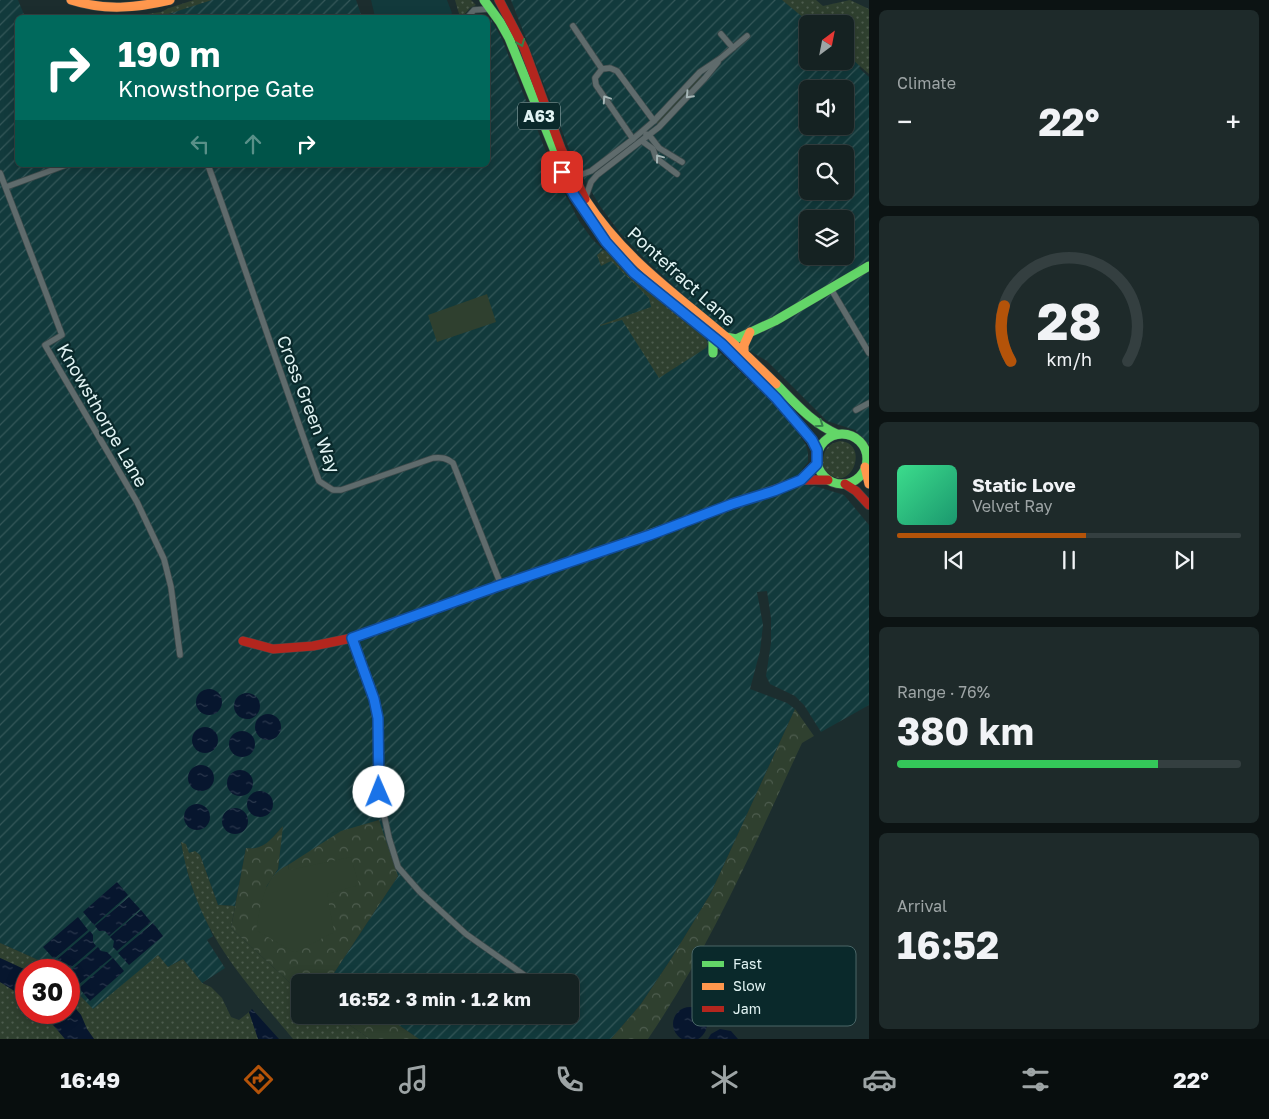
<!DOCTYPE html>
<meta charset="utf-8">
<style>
:root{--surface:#152222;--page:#1e2a2a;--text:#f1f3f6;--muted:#9da4a5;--line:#343f40;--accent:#b45309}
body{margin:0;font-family:"Golos Text",sans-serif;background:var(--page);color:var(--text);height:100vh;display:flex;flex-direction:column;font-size:19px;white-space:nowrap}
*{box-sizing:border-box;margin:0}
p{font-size:16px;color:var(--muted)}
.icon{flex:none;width:28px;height:28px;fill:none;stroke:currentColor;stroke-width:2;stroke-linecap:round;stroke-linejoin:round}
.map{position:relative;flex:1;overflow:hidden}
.drawer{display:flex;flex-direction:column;gap:10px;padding:10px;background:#0c1313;width:400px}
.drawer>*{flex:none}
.banner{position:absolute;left:15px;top:15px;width:475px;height:152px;border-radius:8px;box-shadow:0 2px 12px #0003,0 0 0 1px var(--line);background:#00695c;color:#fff;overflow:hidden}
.needle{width:32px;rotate:32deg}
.tools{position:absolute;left:799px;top:15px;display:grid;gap:10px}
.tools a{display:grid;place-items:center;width:55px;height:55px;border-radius:8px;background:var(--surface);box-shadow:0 2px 12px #0003,0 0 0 1px var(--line);font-size:25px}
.speed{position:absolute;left:15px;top:959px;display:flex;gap:10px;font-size:25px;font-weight:700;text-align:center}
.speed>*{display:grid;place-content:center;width:65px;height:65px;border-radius:50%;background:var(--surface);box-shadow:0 2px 12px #0003,0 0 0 1px var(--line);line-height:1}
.speed .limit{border:8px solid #d22;background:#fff;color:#111}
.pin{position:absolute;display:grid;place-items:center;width:42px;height:42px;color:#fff;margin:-21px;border-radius:10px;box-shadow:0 2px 8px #0006}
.me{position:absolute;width:55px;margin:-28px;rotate:359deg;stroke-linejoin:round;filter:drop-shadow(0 0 4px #0008)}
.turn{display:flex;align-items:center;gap:18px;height:105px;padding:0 20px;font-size:22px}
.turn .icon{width:65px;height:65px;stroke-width:2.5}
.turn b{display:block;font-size:35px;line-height:42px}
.lanes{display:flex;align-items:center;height:48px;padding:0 20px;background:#0003;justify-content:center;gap:25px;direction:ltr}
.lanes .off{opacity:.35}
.big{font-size:38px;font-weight:700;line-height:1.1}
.drawer .widget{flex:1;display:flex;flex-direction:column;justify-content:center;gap:8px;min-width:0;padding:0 18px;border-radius:8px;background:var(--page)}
.drawer .dial{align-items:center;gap:0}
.dial svg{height:130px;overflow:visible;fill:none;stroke:var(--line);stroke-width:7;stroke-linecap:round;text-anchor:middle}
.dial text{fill:var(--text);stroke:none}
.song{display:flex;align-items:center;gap:15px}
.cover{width:60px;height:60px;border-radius:8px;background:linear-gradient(135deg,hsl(150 70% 55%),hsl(160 70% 35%))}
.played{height:5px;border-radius:2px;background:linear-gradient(90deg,var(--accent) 55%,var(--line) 55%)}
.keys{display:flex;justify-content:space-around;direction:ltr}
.heat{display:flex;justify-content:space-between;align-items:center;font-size:28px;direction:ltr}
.charge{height:8px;border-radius:4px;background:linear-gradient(90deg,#34c759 76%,var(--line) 0)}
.trip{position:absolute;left:291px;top:974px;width:288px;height:50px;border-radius:8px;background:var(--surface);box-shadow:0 2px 12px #0003,0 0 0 1px var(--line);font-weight:700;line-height:50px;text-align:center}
.tabs{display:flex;height:80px;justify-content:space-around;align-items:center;background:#080e0e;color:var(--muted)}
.tabs .icon{width:35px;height:35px}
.tabs .selected{color:var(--accent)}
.tabs b{font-size:22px;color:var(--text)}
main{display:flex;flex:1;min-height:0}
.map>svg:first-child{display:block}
.built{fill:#123a3c}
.industrial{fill:url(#industrial-furrows);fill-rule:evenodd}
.grass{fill:url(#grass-dots)}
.forest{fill:url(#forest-crowns)}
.garden{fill:#2f402f}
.water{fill:url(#water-ripples)}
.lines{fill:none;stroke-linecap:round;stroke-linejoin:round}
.street-casing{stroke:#3b494a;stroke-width:7}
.fast-casing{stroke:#3b494a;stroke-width:10}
.slow-casing{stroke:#3b494a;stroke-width:10}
.jam-casing{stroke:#3b494a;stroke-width:10}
.street{stroke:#5f6b6c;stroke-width:5.5}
.fast{stroke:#63d668;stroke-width:9}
.slow{stroke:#ff974d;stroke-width:9}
.jam{stroke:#b3261e;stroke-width:9}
.oneway{stroke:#36804a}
.oneway2{stroke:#a6b6b6}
.route-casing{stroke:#114b97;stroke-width:12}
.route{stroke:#1a73e8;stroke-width:9}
.labels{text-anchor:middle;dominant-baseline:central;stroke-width:4.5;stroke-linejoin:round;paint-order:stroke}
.shield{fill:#0a292b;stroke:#a0b6b7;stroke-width:1}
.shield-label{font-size:16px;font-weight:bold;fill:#e1f3f3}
.street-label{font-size:18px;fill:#e1f3f3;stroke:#0a292b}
.key{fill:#0a292b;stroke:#4a6667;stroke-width:1}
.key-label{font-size:14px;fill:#e1f3f3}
</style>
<main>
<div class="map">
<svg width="869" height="1039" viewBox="0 0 869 1039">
<defs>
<pattern id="industrial-furrows" width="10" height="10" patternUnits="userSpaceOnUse" patternTransform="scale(1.25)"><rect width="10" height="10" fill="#123a3c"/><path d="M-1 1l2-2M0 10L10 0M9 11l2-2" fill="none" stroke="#345759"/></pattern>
<pattern id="grass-dots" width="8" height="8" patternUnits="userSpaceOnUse" patternTransform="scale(1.25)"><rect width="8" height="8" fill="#2f402f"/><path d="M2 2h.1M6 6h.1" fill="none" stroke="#4d5c4e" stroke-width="1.8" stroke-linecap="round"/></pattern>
<pattern id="forest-crowns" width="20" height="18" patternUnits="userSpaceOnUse" patternTransform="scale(1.25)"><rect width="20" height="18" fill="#2f402f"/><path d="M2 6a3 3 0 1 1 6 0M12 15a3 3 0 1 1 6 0" fill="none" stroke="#4d5c4e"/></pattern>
<pattern id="water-ripples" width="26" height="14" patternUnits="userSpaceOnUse" patternTransform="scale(1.25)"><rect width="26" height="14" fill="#07162e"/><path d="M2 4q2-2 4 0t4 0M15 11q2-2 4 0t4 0" fill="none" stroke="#2b384d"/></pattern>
</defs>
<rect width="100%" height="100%" fill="#1c2d2e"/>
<path class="built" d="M371 0H447L452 13 450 17H423L421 14 412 17H375Z"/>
<g class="industrial">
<path d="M0 0H18L25 17 18 18V165H488V21L491 19 502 39 555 175 579 221 592 239 653 299 707 340 770 400 796 430 806 445 808 453V462L802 469 810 487 815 486 844 495 869 525V705L821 732 804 705 795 696 770 684 766 676 771 643V618L767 591 757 592 763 625 760 651 750 689 787 703 795 709 711 893 671 959 641 1004 611 1039H419L384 1015H570V982H334L330 979 398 876 378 820 288 865 289 870 359 885 334 932 266 887 278 869 282 827 268 843 255 849 246 848 235 906 218 905 200 855 189 853 181 842 188 874 195 895 213 936 207 940 225 968 202 983 183 959 168 967 158 956 93 1010 69 984V970H56L54 967 0 943Z"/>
<path d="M206 0H356L362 17 157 18Z"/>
<path d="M511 0H786L815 24H808V61H845V50L862 64 859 68 869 77V444L855 430 827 421 767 361 743 347 699 309 644 258 620 233 600 206 575 164ZM808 89H845V126H808ZM808 154H845V191H808ZM808 219H845V256H808Z"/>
</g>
<g class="grass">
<path d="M194 0H212L159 17H140V15L161 12 169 8Z"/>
<path d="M455 0H471L476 5 470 8 462 17H460Z"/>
<path d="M782 0H816L823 6 850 0 869 9V74L845 53V24H811Z"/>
<path d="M701 75 702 77 657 125V120Z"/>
<path d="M603 250 607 251 665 306 680 315 704 335 708 344 706 348 659 378 622 320 600 326V325L651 307 649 298 611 261 601 266 597 255Z"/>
<path d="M840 441C869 443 853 489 832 476 828 474 825 470 823 467 822 453 826 444 840 441Z"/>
<path d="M181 842 186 844 189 853 195 851 200 855 218 905 235 906 231 928 300 992V1015H335L370 1039H293C239 974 196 930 181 842Z"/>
<path d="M0 943 54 967 56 970H26L0 958Z"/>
<path d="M158 955 168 967 183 959 202 983 211 987 222 998 231 1017 239 1020 249 1012 259 1039H94L87 1029 81 1015 69 1001V984L93 1009Z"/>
<path d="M0 982 26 998V1012L43 1013 65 1039H0Z"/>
</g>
<g class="forest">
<path d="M795 709 814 736 802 743C755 844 711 946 648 1039H611L641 1004 671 959 711 893Z"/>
<path d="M379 820 398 876 330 979 334 982H300V992L231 928 246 848C264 851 272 838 283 826L278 869 266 887 289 870 288 865 341 831Z"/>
<path d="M335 1015H384L419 1039H370Z"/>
</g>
<g class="garden">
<path d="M487 294 496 322 437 342 428 315Z"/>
<path d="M351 857 359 885 327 894 334 932 295 953 256 930C261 906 263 876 288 865L289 870Z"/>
</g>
<g class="water">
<circle cx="209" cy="702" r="13"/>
<circle cx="247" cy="706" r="13"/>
<circle cx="268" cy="727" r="13"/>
<circle cx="205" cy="740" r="13"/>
<circle cx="242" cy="744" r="13"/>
<circle cx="201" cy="778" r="13"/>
<circle cx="240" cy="783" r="13"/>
<circle cx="260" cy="804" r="13"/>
<circle cx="197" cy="817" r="13"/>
<circle cx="235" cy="821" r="13"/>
<path d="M117 882 128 895 94 925 83 912Z"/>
<path d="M129 897 140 909 109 936 105 931H99L95 926Z"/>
<path d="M141 910 151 922 117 951 113 947 114 941 110 937Z"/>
<path d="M78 917 88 930 54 959 43 947Z"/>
<path d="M153 923 163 936 129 965 118 953Z"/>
<path d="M90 931 93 935V942L96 946 68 970H63L55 961Z"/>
<path d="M98 947 101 951 107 952 112 957 77 986 69 976V972Z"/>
<path d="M0 958 26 970V998L0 982Z"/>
<path d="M113 958 124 971 90 1001 79 988Z"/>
<path d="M69 1001 81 1015 87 1029 94 1039H65L43 1013 69 1012Z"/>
<circle cx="690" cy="1024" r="17"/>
<path d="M252 1009 279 1039H258L249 1012Z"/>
<path d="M720 1029 731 1031 738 1039H708L711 1034Z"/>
</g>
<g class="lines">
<defs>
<g id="street">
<path d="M467 18 474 10 488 9"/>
<path d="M573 26 602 69"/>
<path d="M721 34 733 48"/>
<path d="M646 134 649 135 659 148 682 162"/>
<path d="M633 139 596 85 595 78 602 69 610 68 617 71 654 121"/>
<path d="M642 141 653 149 656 158 677 174"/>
<path d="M208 165C246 270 281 376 319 481L333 490H341L433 458C442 457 446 458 453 463L501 585"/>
<path d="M571 172 583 174 591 171 633 139 654 121 700 72 721 58 747 36"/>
<path d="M0 173 62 335 45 345 137 502 164 559 171 587 180 655"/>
<path d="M6 187 66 165"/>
<path d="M585 199 591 182 597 175 659 127 705 78 718 62"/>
<path d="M831 289 869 353"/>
<path d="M856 410 869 403"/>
<path d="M801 480 817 464"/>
<path d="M352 638 374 699 378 719 379 792 389 838 398 867 420 892 466 934 534 982"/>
</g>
<g id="fast">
<path d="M484 0 500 22 509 38 560 164 584 209 615 252 634 272 695 320"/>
<path d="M713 337V353"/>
<path d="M726 337 736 339 775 321 869 266"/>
<path d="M776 384C795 403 812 423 837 434"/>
<circle cx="842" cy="459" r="25"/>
<path d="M439 607 693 519"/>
</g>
<g id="slow">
<path d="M71 0C105 11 136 8 170 0"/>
<path d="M585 199C621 254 665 286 714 327 736 345 756 364 776 384"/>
<path d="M695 320C726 347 757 375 784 407 796 420 808 434 817 450"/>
<path d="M744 353V345L750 332"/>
<path d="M865 467 869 484"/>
</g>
<g id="jam">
<path d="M499 0 524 48 561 149 585 199"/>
<path d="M845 484 856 491 869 505"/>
<path d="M693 519 801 480H828"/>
<path d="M243 641 273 649 313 646 352 638 439 607"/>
</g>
</defs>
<use href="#street" class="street-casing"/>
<use href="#fast" class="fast-casing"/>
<use href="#slow" class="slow-casing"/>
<use href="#jam" class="jam-casing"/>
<use href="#street" class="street"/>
<use href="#fast" class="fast"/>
<use href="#slow" class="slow"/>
<use href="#jam" class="jam"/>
</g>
<defs><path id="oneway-chevron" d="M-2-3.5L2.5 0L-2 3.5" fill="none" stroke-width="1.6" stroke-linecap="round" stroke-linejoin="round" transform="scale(1.25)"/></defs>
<g class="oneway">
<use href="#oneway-chevron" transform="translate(521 43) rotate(68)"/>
<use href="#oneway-chevron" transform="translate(820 424) rotate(35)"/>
</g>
<g class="oneway2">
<use href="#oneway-chevron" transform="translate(689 95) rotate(133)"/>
<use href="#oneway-chevron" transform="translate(606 99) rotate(-124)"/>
<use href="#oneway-chevron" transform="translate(659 158) rotate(-127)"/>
</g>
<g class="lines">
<defs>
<path id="route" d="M379 792 378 718 374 699 352 638 501 585 650 535 732 504 774 491 801 480 817 464V450L812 440 776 398 722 344 634 273 606 242 574 195 562 172"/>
</defs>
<use href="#route" class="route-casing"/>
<use href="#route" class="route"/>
</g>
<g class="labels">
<rect class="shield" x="518" y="102.5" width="42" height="27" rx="4"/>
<g class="shield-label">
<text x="539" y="116">A63</text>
</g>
<g class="street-label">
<text transform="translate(682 276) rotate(42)">Pontefract Lane</text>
<text transform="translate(309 404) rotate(69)">Cross Green Way</text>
<text transform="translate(103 415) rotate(60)">Knowsthorpe Lane</text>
</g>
</g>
<rect x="692" y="946" width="164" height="80" rx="8" class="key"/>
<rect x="702" y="961" width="22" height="6" fill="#63d668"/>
<rect x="702" y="983" width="22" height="7" fill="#ff974d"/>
<rect x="702" y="1006" width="22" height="6" fill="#b3261e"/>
<g class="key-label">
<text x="733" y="969">Fast</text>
<text x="733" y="991">Slow</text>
<text x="733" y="1014">Jam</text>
</g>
</svg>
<div class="tools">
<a><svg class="needle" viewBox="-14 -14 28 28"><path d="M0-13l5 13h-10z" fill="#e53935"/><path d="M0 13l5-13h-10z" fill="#9da4a5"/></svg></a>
<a><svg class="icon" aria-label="sound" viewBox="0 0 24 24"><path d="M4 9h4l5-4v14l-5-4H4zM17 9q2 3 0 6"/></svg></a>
<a><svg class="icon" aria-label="search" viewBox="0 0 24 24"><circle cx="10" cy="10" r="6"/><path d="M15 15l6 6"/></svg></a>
<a><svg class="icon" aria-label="layers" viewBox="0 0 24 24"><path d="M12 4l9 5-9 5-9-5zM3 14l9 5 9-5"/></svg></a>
</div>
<div class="speed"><div class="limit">30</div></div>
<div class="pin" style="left:562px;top:172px;background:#d93025"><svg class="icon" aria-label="arrive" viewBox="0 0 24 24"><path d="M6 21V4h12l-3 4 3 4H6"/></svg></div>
<svg class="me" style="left:379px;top:792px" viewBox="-20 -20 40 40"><circle r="19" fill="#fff"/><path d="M0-13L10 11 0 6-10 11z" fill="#1a73e8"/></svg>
<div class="trip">16:52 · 3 min · 1.2 km</div>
<div class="banner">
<div class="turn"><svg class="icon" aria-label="right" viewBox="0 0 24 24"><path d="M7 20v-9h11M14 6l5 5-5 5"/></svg><div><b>190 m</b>Knowsthorpe Gate</div></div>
<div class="lanes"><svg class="icon off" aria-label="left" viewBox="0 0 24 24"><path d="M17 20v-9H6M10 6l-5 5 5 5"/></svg><svg class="icon off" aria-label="ahead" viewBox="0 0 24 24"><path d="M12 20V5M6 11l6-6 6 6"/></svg><svg class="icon" aria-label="right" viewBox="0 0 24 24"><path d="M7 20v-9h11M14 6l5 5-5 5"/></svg></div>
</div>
</div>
<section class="drawer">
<div class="widget"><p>Climate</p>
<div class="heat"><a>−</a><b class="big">22°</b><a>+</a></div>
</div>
<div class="widget dial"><svg viewBox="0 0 100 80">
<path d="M14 69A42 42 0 1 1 86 69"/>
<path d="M14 69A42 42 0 0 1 10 35" stroke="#b45309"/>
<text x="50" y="56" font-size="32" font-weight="700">28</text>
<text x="50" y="72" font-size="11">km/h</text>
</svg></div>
<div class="widget">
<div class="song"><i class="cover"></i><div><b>Static Love</b><p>Velvet Ray</p></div></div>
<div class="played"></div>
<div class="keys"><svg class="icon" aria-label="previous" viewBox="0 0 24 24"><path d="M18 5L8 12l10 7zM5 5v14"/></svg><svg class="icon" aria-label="pause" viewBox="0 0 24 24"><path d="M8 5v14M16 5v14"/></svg><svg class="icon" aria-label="next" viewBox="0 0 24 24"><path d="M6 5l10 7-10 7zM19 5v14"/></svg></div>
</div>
<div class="widget"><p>Range · 76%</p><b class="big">380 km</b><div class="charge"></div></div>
<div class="widget"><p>Arrival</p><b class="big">16:52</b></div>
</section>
</main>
<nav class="tabs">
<b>16:49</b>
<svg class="icon selected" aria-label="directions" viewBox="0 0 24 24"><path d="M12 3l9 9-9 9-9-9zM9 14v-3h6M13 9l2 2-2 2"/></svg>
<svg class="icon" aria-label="music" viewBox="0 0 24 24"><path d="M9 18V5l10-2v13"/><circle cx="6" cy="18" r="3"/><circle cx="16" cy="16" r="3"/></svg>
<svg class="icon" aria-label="phone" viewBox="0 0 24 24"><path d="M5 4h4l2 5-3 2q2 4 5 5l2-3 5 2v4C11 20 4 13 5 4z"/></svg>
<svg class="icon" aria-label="climate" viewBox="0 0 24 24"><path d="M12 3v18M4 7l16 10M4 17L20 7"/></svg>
<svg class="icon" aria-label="car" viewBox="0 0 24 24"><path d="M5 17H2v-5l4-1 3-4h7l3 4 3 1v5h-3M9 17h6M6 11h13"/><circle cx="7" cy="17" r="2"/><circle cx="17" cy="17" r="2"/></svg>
<svg class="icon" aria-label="filters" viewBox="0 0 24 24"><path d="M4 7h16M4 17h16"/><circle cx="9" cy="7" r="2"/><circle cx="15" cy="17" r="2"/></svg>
<b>22°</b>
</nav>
